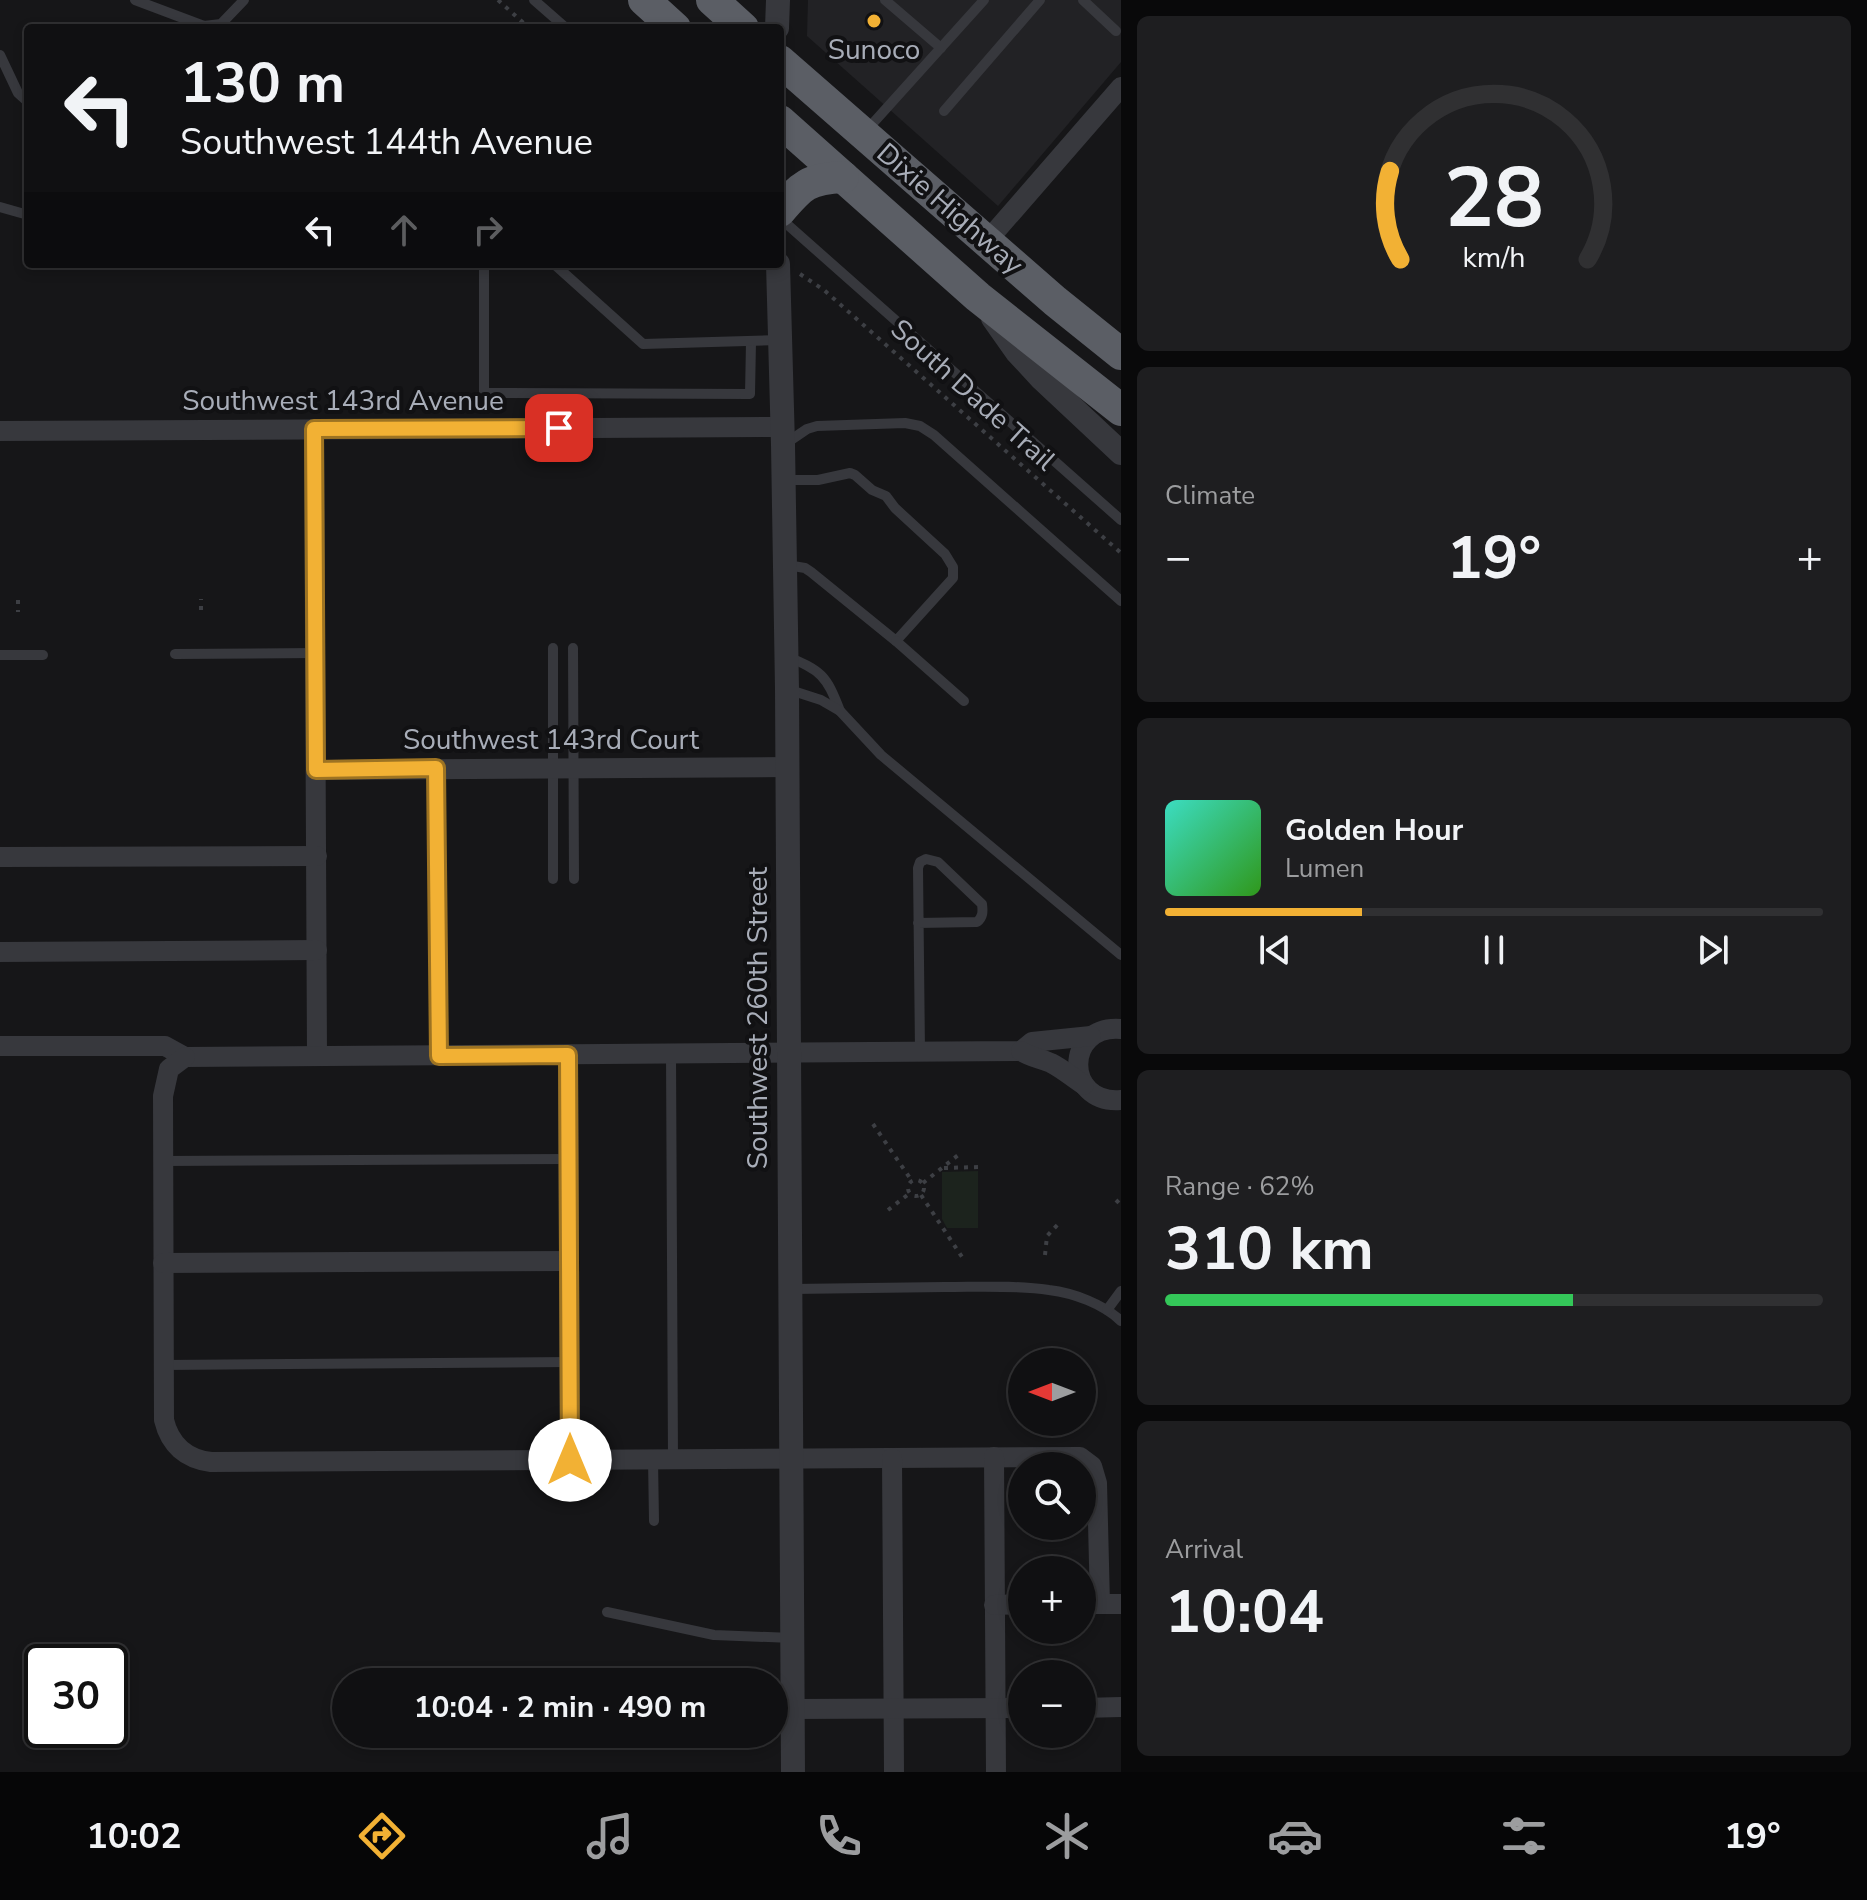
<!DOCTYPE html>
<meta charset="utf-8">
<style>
:root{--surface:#101012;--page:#1e1e20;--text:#f1f3f6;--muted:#9c9d9f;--line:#303032;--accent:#f2b134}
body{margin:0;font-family:"Nunito Sans",sans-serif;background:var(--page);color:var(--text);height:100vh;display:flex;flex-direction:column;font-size:30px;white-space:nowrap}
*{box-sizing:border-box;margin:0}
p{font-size:26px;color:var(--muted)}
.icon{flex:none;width:44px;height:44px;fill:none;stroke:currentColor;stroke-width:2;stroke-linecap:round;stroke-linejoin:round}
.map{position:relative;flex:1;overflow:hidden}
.sheet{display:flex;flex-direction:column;gap:16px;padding:16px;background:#09090a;width:746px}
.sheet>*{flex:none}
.banner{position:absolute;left:24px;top:24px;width:760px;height:244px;border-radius:8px;box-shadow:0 4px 12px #0003,0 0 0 2px var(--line);background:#101012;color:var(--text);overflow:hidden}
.needle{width:52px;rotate:270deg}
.tools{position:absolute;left:1008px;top:1348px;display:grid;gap:16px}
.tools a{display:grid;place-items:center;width:88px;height:88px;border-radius:50%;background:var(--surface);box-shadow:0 4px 12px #0003,0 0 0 2px var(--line);font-size:40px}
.speed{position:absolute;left:24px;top:1644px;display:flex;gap:16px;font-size:40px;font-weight:700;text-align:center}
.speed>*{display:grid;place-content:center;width:104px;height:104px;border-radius:50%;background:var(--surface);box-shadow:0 4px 12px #0003,0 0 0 2px var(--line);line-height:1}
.speed .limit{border:4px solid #111;border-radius:12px;background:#fff;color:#111}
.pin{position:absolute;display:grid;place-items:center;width:68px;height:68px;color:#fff;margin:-34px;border-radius:16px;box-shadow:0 4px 12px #0006}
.me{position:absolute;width:88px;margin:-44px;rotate:0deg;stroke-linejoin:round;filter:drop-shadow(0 0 6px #0008)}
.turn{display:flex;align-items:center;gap:28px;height:168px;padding:0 24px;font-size:36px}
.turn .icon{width:104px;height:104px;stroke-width:2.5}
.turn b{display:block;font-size:56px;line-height:68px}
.lanes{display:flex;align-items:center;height:76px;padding:0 24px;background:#0003;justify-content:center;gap:40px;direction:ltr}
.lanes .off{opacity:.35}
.big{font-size:60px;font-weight:700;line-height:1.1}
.sheet .card{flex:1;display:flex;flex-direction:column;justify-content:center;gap:12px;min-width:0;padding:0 28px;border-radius:12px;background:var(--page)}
.sheet .dial{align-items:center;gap:0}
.dial svg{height:208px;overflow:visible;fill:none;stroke:var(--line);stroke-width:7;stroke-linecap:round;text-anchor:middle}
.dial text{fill:var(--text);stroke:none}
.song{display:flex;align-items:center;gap:24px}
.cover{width:96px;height:96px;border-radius:12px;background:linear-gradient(135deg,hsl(170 70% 55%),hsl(110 70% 35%))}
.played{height:8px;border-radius:4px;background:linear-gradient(90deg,var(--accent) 30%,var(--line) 30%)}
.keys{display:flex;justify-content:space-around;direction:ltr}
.heat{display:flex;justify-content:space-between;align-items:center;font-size:44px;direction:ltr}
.charge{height:12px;border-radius:6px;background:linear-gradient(90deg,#34c759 62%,var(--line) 0)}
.trip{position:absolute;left:332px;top:1668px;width:456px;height:80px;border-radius:40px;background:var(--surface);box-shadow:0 4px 12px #0003,0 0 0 2px var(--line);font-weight:700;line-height:80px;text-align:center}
.tab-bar{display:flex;height:128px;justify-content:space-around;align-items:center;background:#060607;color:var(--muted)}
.tab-bar .icon{width:56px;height:56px}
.tab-bar .current{color:var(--accent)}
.tab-bar b{font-size:36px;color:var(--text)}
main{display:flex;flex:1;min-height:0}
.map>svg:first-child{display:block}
.built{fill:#222225}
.green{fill:#1c231d}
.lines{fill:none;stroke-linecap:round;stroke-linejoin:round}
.path{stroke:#3d3f44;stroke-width:4;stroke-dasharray:4 6;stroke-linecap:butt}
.service{stroke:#37383d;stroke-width:10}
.minor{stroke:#37383d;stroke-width:20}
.tertiary{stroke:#37383d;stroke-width:24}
.trunk{stroke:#5b5e65;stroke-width:32}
.route-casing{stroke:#9d7322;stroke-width:20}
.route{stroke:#f2b134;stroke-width:14}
.poi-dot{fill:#f2b134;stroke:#111113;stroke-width:3}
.labels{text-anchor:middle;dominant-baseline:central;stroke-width:8;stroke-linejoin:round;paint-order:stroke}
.poi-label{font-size:28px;fill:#a8adb8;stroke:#111113}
.street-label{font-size:28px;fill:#a8adb8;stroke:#111113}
</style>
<main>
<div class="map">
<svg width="1121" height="1772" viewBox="0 0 1121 1772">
<rect width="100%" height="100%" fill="#161618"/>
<path class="built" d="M808 0H1121V62L998 206 807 36Z"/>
<path class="green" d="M978 1171V1228H947L942 1219V1172Z"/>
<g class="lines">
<g class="path">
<path d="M498 0 529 28"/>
<path d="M800 274 824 290 1121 553"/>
<path d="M18 600V612"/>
<path d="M201 610V599"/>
<path d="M873 1124 912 1181"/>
<path d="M944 1168 979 1167"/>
<circle cx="916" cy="1188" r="8"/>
<path d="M923 1183 962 1152"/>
<path d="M921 1195 962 1257"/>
<path d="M1116 1200 1121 1205"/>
<path d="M888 1210 910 1193"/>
<path d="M1045 1255 1047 1236 1061 1221"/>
</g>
<g class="service">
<path d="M135 0 204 26 221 24 244 0"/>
<path d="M534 0 566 28"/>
<path d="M885 0 941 48"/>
<path d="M1083 0 1116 31"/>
<path d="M0 55 18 93 28 102"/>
<path d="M944 111 1040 0"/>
<path d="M865 132 984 0"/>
<path d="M0 207 28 215"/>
<path d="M780 218 1121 520"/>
<path d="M484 264V393L750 394 751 342"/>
<path d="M554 264 643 344 778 340"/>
<path d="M785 444 807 429 817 426 905 423 920 426 934 435 1121 601"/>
<path d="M784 480H818L850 473 855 475 872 490 886 496 895 508 945 554 953 567V578L896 641 811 572 805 568 787 565"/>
<path d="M896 641 964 701"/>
<path d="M553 648V879"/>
<path d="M573 648 574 879"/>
<path d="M175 654 316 653"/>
<path d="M0 655H43"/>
<path d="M786 656C822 671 826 675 840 711"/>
<path d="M787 689 821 700 840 711 881 755 1121 955"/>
<path d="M436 768 439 1056"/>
<path d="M918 923 977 922C983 917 983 912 982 904L938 862 926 859 920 862 918 868 920 1052"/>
<path d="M671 1054 673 1459"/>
<path d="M163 1161 569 1159"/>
<path d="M792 1289C843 1288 894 1288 945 1287 979 1287 1015 1285 1049 1290 1074 1293 1103 1304 1121 1321"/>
<path d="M1107 1310 1121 1291"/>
<path d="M164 1365 570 1362"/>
<path d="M653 1459 654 1521"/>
<path d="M607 1612 714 1635 792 1638"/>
</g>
<g class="minor">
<path d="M987 241 1121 87"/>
<path d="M314 429 317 1056"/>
<path d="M0 431 783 427"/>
<path d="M316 770 787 767"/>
<path d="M0 857 317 856"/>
<path d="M0 952 317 950"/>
<path d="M1121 1029C1064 1024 1064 1105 1121 1100"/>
<path d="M0 1046H165L185 1057 1021 1051 1032 1042 1091 1036"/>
<path d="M1021 1051C1032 1058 1040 1058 1051 1063 1063 1069 1073 1078 1084 1085"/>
<path d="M568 1055 570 1460"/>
<path d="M185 1057 169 1069 163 1096 164 1420C170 1445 186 1459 211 1462L1080 1457 1092 1466 1097 1483 1100 1604"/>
<path d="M163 1263 569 1261"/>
<path d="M994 1457 996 1772"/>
<path d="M892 1458 894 1772"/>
<path d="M1082 1604H1121"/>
<path d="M994 1605 1022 1604"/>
<path d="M1082 1708 1121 1707"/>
<path d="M793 1709 1022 1708"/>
</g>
<g class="tertiary">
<path d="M777 28 778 0"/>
<path d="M778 264 783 445 787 689 793 1772"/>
<path d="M993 318 1017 352 1042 379 1121 453"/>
</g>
<g class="trunk">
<path d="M644 0 675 28"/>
<path d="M712 0 743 28"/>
<path d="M780 61 1055 301 1121 354"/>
<path d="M780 121 978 297 1121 410"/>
<path d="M780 211C802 185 808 179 843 177"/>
</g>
</g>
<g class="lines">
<defs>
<path id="route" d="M559 428 314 429 316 770 436 768 439 1056 568 1055 570 1460"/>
</defs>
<use href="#route" class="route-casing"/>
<use href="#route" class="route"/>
</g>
<circle class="poi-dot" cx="874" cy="21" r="8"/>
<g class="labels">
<g class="poi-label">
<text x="874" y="50">Sunoco</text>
</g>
<g class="street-label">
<text transform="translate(950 209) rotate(41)">Dixie Highway</text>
<text transform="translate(973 395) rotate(42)">South Dade Trail</text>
<text x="343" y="401">Southwest 143rd Avenue</text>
<text x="551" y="740">Southwest 143rd Court</text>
<text transform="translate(758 1018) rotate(-90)">Southwest 260th Street</text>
</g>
</g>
</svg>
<div class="tools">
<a><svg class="needle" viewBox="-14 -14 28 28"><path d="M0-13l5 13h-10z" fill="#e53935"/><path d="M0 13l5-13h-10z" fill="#9c9d9f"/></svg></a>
<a><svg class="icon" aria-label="search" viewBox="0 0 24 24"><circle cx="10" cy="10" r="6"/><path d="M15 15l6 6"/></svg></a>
<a>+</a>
<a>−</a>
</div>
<div class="speed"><div class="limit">30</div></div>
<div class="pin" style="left:559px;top:428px;background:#d93025"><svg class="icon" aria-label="arrive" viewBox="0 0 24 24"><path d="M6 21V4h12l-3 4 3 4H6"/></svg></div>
<svg class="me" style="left:570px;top:1460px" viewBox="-20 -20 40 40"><circle r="19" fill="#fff"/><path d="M0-13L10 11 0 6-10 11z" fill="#f2b134"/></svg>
<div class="trip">10:04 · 2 min · 490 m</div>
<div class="banner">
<div class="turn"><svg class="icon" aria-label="left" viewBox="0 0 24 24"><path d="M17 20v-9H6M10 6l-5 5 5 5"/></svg><div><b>130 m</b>Southwest 144th Avenue</div></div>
<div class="lanes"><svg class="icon" aria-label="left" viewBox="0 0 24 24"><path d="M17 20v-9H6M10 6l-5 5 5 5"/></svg><svg class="icon off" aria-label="ahead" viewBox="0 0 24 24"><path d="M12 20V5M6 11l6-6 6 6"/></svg><svg class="icon off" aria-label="right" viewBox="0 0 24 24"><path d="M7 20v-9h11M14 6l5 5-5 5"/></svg></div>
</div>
</div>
<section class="sheet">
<div class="card dial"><svg viewBox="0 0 100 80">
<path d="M14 69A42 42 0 1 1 86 69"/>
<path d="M14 69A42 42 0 0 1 10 35" stroke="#f2b134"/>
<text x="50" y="56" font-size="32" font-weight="700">28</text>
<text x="50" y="72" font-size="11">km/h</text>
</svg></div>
<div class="card"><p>Climate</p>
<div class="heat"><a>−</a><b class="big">19°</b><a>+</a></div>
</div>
<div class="card">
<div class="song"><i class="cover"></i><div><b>Golden Hour</b><p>Lumen</p></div></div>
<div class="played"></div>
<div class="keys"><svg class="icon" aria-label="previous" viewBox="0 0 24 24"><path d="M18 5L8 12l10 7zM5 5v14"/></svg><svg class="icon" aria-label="pause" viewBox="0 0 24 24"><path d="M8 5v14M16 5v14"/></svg><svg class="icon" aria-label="next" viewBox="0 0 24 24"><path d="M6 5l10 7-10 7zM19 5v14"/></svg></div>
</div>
<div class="card"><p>Range · 62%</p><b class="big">310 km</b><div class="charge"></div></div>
<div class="card"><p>Arrival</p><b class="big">10:04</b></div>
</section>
</main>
<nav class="tab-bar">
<b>10:02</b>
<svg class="icon current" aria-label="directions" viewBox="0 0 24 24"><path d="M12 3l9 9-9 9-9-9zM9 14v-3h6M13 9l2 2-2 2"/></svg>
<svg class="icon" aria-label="music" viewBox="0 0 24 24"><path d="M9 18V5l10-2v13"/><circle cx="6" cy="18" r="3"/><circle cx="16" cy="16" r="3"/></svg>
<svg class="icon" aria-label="phone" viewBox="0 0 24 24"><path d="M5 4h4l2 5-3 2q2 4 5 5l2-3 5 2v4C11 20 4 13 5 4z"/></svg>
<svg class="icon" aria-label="climate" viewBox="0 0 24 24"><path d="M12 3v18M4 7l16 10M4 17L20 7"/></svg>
<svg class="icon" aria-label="car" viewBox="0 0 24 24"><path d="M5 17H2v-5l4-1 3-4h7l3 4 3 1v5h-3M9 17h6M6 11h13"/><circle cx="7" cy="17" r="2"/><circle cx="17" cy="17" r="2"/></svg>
<svg class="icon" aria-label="filters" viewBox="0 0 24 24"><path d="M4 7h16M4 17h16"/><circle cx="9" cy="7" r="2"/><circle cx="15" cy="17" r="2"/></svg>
<b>19°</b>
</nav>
